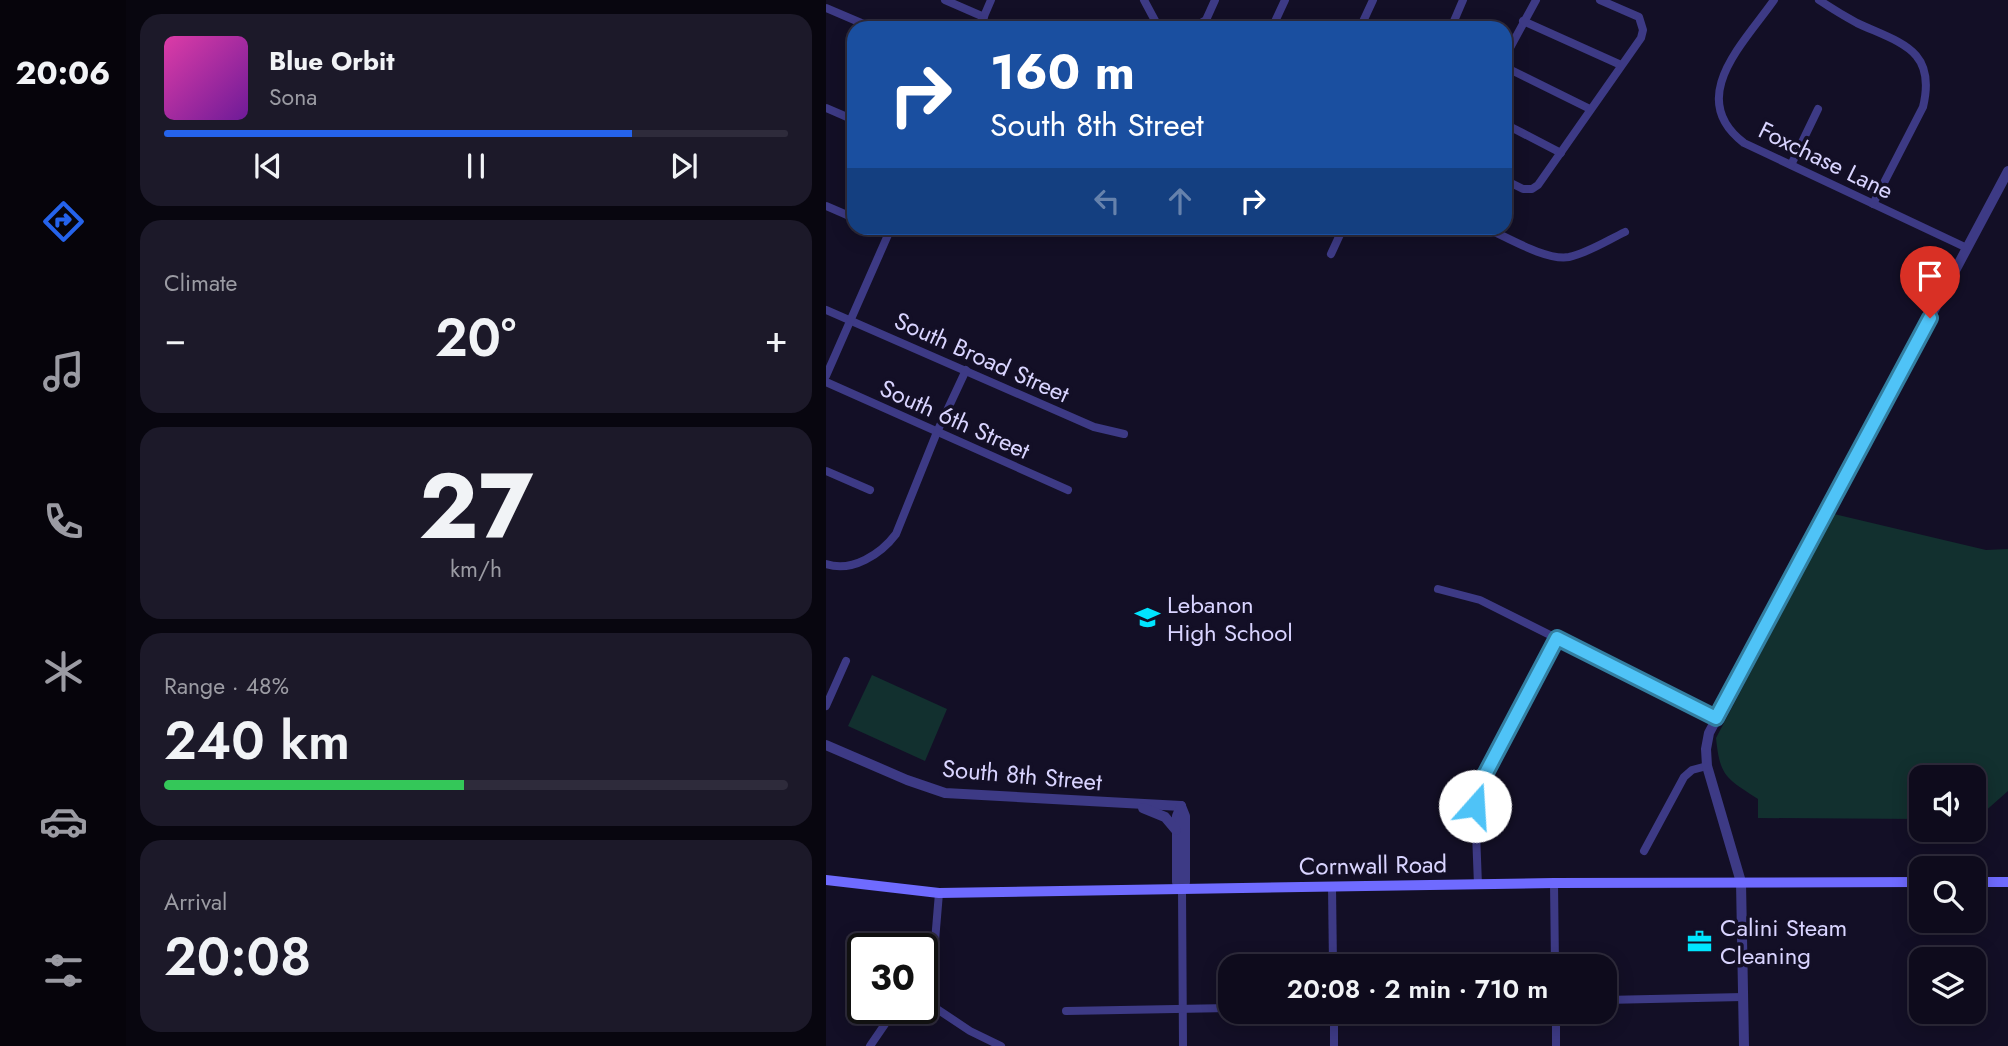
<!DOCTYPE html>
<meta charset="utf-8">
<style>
:root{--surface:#0e0b1c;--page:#1c1929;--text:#f1f3f6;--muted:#9b9ba3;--line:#2e2b3b;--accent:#2563eb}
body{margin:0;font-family:Jost,sans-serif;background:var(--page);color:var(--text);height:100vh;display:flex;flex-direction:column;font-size:26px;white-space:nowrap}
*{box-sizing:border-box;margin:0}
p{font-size:23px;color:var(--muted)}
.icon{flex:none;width:38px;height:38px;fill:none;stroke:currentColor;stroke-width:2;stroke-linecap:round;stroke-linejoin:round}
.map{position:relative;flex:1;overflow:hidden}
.panel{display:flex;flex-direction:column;gap:14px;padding:14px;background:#08060f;width:700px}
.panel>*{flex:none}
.top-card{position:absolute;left:21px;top:21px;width:665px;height:214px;border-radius:21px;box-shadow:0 4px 18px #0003,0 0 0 2px var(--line);background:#1a4fa0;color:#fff;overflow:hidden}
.tools{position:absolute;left:1083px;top:765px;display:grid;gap:14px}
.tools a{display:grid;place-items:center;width:77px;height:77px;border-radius:14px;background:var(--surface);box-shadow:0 4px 18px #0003,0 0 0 2px var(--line);font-size:35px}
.speed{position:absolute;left:21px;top:933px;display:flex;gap:14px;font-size:35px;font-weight:700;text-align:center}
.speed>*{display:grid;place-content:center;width:91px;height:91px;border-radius:50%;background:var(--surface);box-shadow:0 4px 18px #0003,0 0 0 2px var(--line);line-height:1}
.speed .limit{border:4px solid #111;border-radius:10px;background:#fff;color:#111}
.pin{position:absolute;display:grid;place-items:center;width:60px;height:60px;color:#fff;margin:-72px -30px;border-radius:50% 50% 50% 0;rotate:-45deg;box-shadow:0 0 7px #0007}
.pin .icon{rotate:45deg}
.me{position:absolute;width:77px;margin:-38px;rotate:19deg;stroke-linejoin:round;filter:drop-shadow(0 0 5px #0008)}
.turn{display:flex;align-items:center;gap:24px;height:147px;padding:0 28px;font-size:32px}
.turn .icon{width:91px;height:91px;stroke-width:2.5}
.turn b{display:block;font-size:49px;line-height:60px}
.lanes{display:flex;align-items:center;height:66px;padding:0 28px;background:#0003;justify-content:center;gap:35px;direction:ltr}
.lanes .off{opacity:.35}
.big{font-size:52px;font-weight:600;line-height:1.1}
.panel .card{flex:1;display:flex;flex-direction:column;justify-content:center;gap:10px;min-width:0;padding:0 24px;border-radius:21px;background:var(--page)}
.panel .dial{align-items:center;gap:0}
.dial b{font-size:91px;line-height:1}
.song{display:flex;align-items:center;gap:21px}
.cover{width:84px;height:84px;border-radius:10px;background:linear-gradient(135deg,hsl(320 70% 55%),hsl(280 70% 35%))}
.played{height:7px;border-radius:4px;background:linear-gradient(90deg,var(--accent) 75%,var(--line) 75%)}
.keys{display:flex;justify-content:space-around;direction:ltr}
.heat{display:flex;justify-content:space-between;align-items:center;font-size:38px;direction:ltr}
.charge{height:10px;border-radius:5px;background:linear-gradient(90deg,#34c759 48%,var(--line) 0)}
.trip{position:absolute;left:392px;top:954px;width:399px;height:70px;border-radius:21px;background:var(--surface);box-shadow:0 4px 18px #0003,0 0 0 2px var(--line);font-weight:600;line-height:70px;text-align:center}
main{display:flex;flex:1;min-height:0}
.tabs{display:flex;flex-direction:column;width:126px;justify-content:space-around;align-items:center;background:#06040b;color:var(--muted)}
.tabs .icon{width:49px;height:49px}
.tabs .on{color:var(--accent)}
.tabs b{font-size:32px;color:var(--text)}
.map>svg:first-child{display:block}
.green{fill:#12302f}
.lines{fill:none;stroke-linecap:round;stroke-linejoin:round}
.minor{stroke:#3d3a85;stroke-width:8}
.tertiary{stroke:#3d3a85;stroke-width:10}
.secondary{stroke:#6f6bff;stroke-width:10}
.route-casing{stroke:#337fa1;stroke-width:18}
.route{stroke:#4fc3f7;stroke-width:12}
.labels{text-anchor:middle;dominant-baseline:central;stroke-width:7;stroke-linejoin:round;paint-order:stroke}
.street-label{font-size:24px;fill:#d9d4ff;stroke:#130f26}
.poi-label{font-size:24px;fill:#d9d4ff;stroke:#130f26;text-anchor:start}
</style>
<main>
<nav class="tabs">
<b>20:06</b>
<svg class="icon on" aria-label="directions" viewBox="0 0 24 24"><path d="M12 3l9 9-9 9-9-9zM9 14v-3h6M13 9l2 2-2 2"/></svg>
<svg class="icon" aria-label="music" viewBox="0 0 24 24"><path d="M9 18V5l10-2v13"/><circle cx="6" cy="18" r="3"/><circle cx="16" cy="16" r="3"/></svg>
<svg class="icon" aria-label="phone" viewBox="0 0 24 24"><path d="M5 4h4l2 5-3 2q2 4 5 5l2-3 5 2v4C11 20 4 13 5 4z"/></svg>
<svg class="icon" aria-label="climate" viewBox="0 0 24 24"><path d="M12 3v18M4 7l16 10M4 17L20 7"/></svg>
<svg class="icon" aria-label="car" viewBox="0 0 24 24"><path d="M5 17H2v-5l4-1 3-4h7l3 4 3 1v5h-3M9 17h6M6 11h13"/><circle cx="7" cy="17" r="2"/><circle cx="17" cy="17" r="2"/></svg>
<svg class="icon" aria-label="filters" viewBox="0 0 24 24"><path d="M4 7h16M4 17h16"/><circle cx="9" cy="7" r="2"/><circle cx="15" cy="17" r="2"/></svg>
</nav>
<section class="panel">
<div class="card">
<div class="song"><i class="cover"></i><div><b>Blue Orbit</b><p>Sona</p></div></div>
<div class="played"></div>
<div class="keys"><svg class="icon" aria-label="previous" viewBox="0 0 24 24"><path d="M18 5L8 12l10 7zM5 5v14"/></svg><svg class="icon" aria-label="pause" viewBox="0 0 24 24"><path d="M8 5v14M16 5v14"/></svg><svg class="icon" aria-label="next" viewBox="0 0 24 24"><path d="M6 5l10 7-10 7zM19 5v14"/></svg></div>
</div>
<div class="card"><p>Climate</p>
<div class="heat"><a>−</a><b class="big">20°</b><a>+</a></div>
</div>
<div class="card dial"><b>27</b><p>km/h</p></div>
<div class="card"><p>Range · 48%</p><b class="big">240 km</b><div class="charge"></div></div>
<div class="card"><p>Arrival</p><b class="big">20:08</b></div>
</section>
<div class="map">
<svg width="1182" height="1046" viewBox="0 0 1182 1046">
<rect width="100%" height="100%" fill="#130f26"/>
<g class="green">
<path d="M1008 514 1160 550 1182 549V791L1148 821V777H1096L1095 819 932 818V799C900 778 894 777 890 738Z"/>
<path d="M46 675 121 709 99 761 22 726Z"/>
</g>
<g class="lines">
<g class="minor">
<path d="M119 0 158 17"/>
<path d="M318 0 333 28"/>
<path d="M948 0C918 43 859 98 918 143L1141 248"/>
<path d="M993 0C1005 8 1018 16 1031 23 1074 43 1111 49 1097 107L1047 204"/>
<path d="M0 8 47 28"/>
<path d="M697 21 795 65"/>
<path d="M153 28 165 0"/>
<path d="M367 28 380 20 389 0"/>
<path d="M446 28 459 0"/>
<path d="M534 28 547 0"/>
<path d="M625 28 637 0"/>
<path d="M679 57 710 0"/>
<path d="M679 67 764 109"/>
<path d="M0 108 28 120"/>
<path d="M679 124 735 153"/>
<path d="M965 165 992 109"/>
<path d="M679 180 697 189H706L712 185 815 38 817 30 813 17 774 0"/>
<path d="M0 206 28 218"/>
<path d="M50 228 63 233"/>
<path d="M660 228C681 237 720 261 743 257 762 253 782 240 799 232"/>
<path d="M505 254 517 228"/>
<path d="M0 310 268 427 298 434"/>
<path d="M0 376 65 228"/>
<path d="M0 382 242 490"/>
<path d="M0 471 44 490"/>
<path d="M0 564C26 573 55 554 70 534L111 432 140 370"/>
<path d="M612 589 654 600 890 718"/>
<path d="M0 706 20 661"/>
<path d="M818 851 858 777 866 770 881 766"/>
<path d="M728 883 729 966"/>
<path d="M652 885 649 806 652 788 731 638"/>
<path d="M506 887 507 966"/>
<path d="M356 890 357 1046"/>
<path d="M26 952 37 959"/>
<path d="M96 970 108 953 113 893"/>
<path d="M96 999 144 1031 175 1046"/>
<path d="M779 1000 917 997"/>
<path d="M240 1011 404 1008"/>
<path d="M508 1012V1046"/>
<path d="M730 1012V1046"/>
<path d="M44 1046 70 1008"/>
</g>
<g class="tertiary">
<path d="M0 745 81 780 119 793 355 806"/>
<path d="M355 806 351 816V882L356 890"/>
<path d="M355 806 359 816V882L356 890"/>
<path d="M317 808 339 817 350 830"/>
<path d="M918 1046 915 882 881 766 880 749 883 733 1182 171"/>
</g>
<g class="secondary">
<path d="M0 880 113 893 728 883 1096 882"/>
<path d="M1148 882H1182"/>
</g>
</g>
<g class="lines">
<defs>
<path id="route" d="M649 806 652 788 731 638 890 718 1104 318"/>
</defs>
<use href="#route" class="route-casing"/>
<use href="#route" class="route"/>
</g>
<defs>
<symbol id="school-bare" viewBox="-9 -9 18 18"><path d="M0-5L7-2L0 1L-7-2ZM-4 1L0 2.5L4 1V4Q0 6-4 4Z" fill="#00e5ff" stroke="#130f26" stroke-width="2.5" paint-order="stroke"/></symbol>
<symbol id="office-bare" viewBox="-9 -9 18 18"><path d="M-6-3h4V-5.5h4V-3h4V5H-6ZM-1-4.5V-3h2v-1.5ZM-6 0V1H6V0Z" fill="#00e5ff" stroke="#130f26" stroke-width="2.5" paint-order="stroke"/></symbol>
</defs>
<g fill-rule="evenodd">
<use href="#school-bare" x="304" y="600" width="35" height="35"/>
<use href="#office-bare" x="856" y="924" width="35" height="35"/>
</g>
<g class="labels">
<g class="street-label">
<text transform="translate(1000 160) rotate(26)">Foxchase Lane</text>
<text transform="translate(156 357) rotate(24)">South Broad Street</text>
<text transform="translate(129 419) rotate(24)">South 6th Street</text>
<text transform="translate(196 775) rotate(5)">South 8th Street</text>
<text transform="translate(547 865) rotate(-1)">Cornwall Road</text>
</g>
<g class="poi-label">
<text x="341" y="604">Lebanon<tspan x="341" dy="28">High School</tspan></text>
<text x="894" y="927">Calini Steam<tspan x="894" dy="28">Cleaning</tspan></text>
</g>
</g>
</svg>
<div class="tools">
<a><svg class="icon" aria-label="sound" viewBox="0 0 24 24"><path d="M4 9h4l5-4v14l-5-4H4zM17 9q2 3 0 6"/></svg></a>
<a><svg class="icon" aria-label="search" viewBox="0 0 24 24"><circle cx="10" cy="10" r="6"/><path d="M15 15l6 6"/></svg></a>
<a><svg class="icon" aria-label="layers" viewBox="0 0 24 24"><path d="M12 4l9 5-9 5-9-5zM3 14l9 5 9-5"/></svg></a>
</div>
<div class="speed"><div class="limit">30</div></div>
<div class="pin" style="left:1104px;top:318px;background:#d93025"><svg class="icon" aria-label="arrive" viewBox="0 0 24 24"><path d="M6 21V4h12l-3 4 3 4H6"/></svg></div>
<svg class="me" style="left:649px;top:806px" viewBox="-20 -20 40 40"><circle r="19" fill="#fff"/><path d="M0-13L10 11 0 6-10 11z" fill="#4fc3f7"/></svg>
<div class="trip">20:08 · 2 min · 710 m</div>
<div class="top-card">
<div class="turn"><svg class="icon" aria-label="right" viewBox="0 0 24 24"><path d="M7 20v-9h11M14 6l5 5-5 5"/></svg><div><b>160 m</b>South 8th Street</div></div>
<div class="lanes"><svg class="icon off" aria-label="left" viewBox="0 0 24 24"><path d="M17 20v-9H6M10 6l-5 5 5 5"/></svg><svg class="icon off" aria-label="ahead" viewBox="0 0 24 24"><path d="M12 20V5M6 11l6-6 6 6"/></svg><svg class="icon" aria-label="right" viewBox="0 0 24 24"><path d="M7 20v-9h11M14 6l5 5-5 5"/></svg></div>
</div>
</div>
</main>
